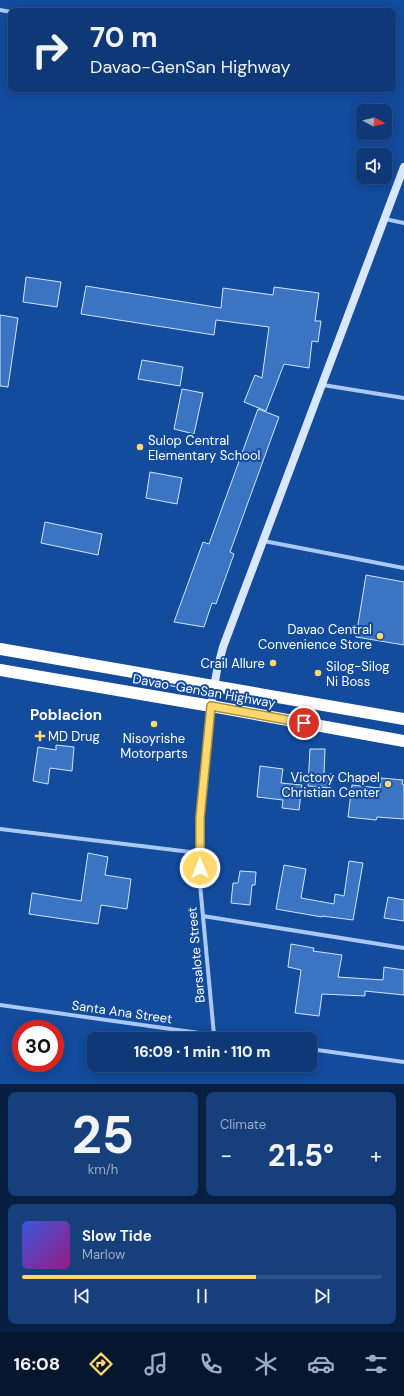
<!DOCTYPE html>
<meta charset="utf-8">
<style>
:root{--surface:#0e3876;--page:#173f7b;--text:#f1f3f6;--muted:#9bacc5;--line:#2e5288;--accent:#ffd96c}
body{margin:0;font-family:"DM Sans",sans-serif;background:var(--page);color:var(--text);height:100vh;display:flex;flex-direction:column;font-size:15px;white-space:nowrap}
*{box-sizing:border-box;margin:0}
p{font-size:13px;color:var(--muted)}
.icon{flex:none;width:22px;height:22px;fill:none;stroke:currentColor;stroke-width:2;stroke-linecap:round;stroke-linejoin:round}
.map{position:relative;height:1084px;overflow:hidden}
.details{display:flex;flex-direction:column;gap:8px;padding:8px;background:#081f41;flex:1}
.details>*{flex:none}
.banner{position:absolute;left:8px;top:8px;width:388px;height:84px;border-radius:8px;box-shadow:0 2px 10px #0003,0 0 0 1px var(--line);background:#0e3876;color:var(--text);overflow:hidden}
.needle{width:26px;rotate:97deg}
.buttons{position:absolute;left:356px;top:104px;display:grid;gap:8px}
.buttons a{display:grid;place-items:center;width:36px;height:36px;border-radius:8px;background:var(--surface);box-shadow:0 2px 10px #0003,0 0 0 1px var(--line);font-size:20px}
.speed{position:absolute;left:12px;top:1020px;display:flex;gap:8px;font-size:20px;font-weight:700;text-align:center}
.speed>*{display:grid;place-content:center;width:52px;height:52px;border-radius:50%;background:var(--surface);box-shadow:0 2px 10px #0003,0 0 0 1px var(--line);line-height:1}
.speed .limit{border:6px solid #d22;background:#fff;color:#111}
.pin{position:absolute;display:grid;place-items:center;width:34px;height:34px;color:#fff;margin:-17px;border:2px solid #fff;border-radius:50%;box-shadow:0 1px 4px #0007}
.me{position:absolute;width:44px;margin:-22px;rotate:359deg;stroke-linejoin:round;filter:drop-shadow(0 0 3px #0008)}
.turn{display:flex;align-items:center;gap:14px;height:84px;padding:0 16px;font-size:18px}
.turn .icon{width:52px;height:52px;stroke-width:2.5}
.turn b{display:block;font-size:28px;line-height:34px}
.big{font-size:30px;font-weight:800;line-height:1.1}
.details .tile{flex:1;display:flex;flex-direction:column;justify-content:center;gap:6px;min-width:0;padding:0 14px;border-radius:8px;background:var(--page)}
.details .dial{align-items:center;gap:0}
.dial b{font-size:52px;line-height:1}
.song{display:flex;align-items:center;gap:12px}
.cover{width:48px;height:48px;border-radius:6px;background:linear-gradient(135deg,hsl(230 70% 55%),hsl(310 70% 35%))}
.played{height:4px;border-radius:2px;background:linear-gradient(90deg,var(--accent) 65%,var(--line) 65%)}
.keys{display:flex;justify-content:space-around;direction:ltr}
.heat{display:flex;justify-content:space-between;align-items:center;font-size:22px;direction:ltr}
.details .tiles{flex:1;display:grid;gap:8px;grid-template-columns:1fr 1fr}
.tile:last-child{grid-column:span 2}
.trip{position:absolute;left:87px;top:1032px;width:230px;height:40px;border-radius:8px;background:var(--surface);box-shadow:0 2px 10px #0003,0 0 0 1px var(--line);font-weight:800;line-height:40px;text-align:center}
.tabs{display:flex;height:64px;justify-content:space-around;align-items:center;background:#06162f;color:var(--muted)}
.tabs .icon{width:28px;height:28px}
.tabs .selected{color:var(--accent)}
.tabs b{font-size:18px;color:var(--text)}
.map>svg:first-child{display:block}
.building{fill:#3c74c4;stroke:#d2e4fd}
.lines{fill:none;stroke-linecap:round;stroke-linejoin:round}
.street{stroke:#a9c9f4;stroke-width:4}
.secondary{stroke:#d9e7fd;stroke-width:8}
.highway{stroke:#fff;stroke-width:12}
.route-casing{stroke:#a68d46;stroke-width:10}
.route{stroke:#ffd96c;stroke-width:7}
.poi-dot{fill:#ffd96c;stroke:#134b9d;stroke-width:1.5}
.labels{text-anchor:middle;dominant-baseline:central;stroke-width:4;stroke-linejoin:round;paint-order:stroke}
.poi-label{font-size:13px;fill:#fff;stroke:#134b9d;text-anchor:start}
.street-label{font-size:13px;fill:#fff;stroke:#134b9d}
.quarter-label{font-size:15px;font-weight:bold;fill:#fff;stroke:#134b9d}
</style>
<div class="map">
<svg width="404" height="1084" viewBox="0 0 404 1084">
<rect width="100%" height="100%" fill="#134b9d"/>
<g class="building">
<path d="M26 277 61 282 57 307 23 302Z"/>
<path d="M86 286 221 308 223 288 273 295 274 287 319 293 315 321H321L318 342 312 341 309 368 284 364 266 411 244 402 255 375 262 378 269 327 216 320 214 335 81 314Z"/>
<path d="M0 315 18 318 8 387 0 386Z"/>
<path d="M142 360 183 367 180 386 138 379Z"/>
<path d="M182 389 203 393 194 434 174 429Z"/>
<path d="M258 409 279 417 230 552 234 554 216 604 212 603 204 627 174 622 203 542 209 544Z"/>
<path d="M150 472 182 478 177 504 146 498Z"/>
<path d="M45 522 102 534 98 555 41 543Z"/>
<path d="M366 575 404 582V645L356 637Z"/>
<path d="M56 745 74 747 72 771 50 768 48 784 33 781 38 747 56 750Z"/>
<path d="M310 749H325L324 774H332L330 788 308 786Z"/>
<path d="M260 766 283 769 281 783 302 785 299 810 282 808 283 800 257 797Z"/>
<path d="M381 778 403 780 402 784 404 785V819L377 817 376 820 348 817 352 785 380 788Z"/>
<path d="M88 853 108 857 105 875 131 879 127 909 101 905 98 924 29 914 32 893 81 901Z"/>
<path d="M349 861 363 863 353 920 322 916V917L276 909 284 865 306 869 301 898 334 904 335 894 344 896Z"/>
<path d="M240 871 256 872 255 885H252L250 905 231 903 233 883H238Z"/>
<path d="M388 897 404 900V921L384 918Z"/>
<path d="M291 944 314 948 313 951 342 955 338 977 383 980 384 967 404 970V995L365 991V996L322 994 319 1016 295 1013 301 970 288 967Z"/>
</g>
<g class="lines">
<g class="street">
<path d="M0 10 11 12"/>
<path d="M385 219 404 223"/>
<path d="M323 385 404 398"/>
<path d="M264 541 404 568"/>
<path d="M211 707 200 818 199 853 200 884 214 1035"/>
<path d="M0 829 199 853"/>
<path d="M203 916 404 948"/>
<path d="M0 1005 242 1039"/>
<path d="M310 1049 404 1062"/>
</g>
<path class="secondary" d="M211 706 217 670 223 647 404 167"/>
<g class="highway">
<path d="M0 649 404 719"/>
<path d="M0 670 211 706 404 741"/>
</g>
</g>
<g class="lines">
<defs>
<path id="route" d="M200 868V818L211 706 304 723"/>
</defs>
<use href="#route" class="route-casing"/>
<use href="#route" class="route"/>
</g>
<g class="poi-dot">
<circle cx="140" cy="447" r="4"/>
<circle cx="380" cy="636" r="4"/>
<circle cx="273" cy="663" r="4"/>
<circle cx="318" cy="673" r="4"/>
<circle cx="154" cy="724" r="4"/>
<path d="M38 730h4v4h4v4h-4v4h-4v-4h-4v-4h4z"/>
<circle cx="388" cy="784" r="4"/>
</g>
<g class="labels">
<g class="poi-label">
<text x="148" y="440">Sulop Central<tspan x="148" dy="15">Elementary School</tspan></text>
<text x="372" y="629" text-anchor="end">Davao Central<tspan x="372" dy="15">Convenience Store</tspan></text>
<text x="265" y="663" text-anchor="end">Crail Allure</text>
<text x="326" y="666">Silog-Silog<tspan x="326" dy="15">Ni Boss</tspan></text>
<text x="48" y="736">MD Drug</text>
<text x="154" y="738" text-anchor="middle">Nisoyrishe<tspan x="154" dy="15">Motorparts</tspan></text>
<text x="380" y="777" text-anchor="end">Victory Chapel<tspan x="380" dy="15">Christian Center</tspan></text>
</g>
<g class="street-label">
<text transform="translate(204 691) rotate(10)">Davao-GenSan Highway</text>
<text transform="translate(196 955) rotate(-95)">Barsalote Street</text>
<text transform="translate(122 1012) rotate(8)">Santa Ana Street</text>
</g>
<g class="quarter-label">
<text x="66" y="715">Poblacion</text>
</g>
</g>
</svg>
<div class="buttons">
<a><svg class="needle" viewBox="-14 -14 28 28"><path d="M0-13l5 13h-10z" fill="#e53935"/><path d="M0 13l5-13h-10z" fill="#9bacc5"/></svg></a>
<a><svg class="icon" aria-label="sound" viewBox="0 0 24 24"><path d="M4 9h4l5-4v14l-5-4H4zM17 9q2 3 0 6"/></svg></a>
</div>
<div class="speed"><div class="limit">30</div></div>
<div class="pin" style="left:304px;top:723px;background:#d93025"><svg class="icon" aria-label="arrive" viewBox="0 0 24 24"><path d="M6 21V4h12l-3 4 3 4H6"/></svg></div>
<svg class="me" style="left:200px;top:868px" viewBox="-20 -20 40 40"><circle r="17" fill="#ffd96c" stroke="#fff" stroke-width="3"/><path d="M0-11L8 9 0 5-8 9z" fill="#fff"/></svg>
<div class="trip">16:09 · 1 min · 110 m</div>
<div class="banner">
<div class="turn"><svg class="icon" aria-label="right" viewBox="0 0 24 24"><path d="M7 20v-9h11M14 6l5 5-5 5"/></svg><div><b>70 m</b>Davao-GenSan Highway</div></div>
</div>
</div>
<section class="details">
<div class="tiles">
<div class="tile dial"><b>25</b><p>km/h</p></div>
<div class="tile"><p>Climate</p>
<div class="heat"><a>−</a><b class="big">21.5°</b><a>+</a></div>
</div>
<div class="tile">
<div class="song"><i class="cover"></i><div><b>Slow Tide</b><p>Marlow</p></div></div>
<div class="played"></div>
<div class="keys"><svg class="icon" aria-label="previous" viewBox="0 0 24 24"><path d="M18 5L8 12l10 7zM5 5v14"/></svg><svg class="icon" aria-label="pause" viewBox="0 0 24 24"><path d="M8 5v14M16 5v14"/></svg><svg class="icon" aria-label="next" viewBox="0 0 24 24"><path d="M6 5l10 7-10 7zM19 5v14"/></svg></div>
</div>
</div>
</section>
<nav class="tabs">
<b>16:08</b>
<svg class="icon selected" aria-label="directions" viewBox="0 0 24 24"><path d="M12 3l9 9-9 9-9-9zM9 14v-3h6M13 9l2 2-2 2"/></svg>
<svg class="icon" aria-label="music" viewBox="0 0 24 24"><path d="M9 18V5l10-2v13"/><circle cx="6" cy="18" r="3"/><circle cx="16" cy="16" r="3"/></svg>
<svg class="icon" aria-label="phone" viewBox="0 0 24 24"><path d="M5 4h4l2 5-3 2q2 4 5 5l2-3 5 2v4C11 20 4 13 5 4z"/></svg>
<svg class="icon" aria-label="climate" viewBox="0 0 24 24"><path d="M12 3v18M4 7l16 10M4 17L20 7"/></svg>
<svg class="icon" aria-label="car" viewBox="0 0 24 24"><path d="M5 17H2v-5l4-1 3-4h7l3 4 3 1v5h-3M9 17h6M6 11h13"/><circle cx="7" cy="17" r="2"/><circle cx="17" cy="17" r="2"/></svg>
<svg class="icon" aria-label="filters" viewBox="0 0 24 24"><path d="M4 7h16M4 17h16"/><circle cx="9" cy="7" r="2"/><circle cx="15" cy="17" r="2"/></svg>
</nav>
